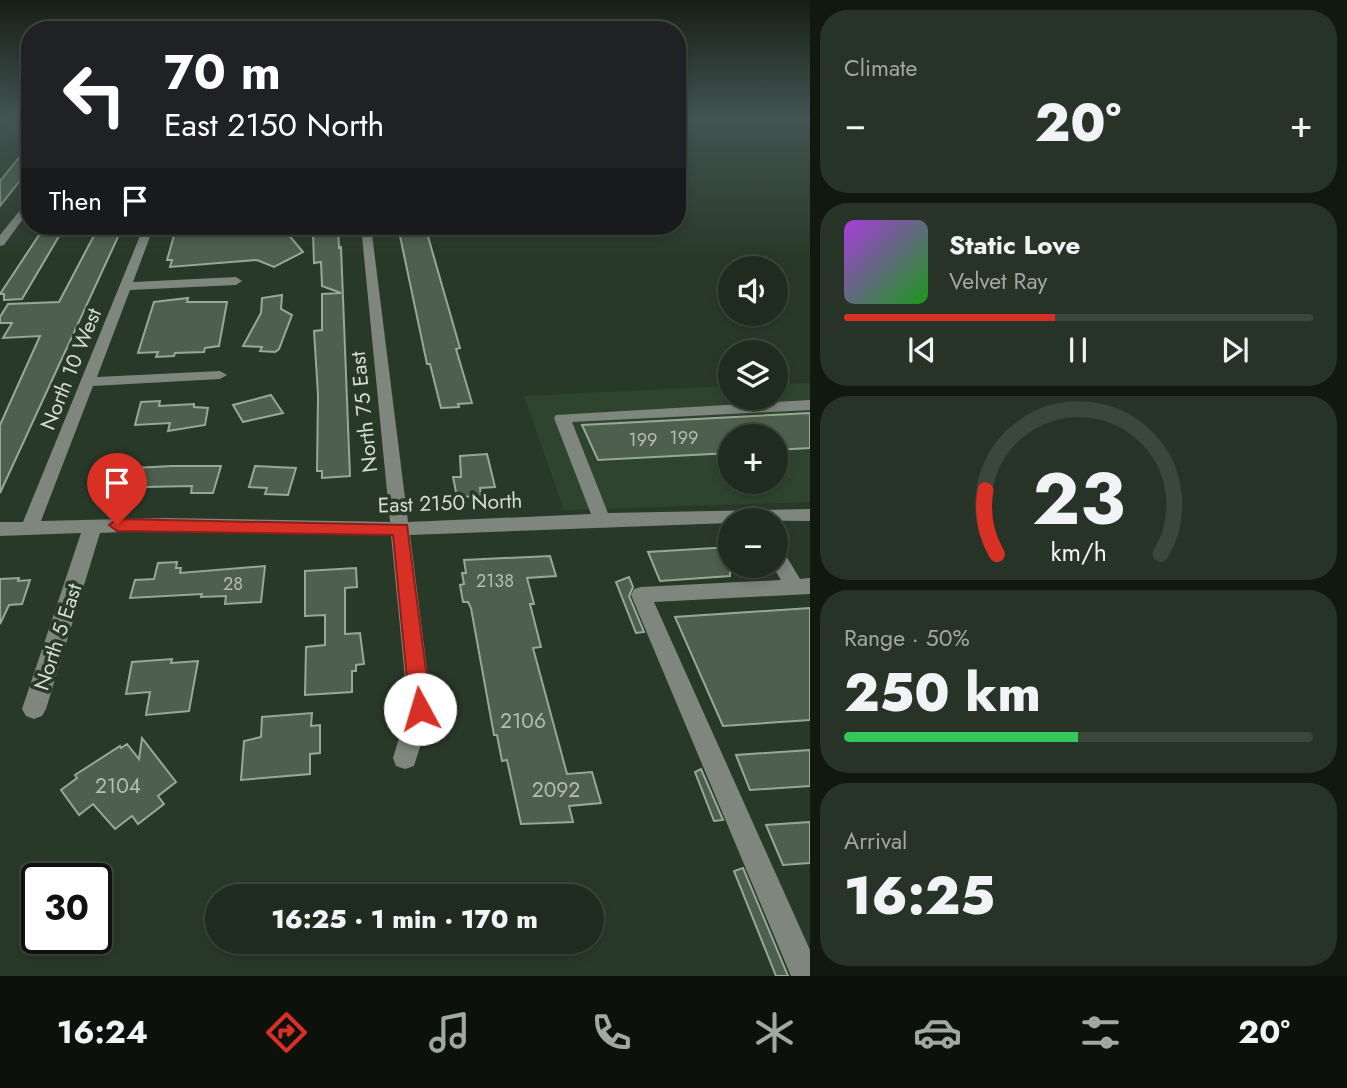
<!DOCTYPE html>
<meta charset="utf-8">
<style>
:root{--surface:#1f2b1e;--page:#273327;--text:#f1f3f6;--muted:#a1a7a4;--line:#3c473c;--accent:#d93025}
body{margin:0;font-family:Jost,sans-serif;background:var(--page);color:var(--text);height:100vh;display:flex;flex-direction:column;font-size:26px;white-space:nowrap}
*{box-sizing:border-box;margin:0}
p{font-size:23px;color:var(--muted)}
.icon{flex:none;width:38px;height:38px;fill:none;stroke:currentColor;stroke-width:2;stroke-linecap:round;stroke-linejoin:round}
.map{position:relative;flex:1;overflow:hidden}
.side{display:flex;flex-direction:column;gap:10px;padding:10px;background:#111810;width:537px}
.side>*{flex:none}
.guide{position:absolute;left:21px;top:21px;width:665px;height:214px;border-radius:28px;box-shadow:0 4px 10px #0003,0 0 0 2px var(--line);background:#202124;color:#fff;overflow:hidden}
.controls{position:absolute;left:718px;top:256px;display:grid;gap:14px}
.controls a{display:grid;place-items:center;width:70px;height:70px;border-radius:50%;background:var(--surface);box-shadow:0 4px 10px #0003,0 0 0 2px var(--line);font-size:35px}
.speed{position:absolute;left:21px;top:863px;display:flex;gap:14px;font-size:35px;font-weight:700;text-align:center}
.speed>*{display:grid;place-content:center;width:91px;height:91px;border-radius:50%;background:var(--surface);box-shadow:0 4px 10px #0003,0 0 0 2px var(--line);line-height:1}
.speed .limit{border:4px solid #111;border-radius:10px;background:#fff;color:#111}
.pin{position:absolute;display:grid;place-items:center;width:60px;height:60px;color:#fff;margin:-72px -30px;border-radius:50% 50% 50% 0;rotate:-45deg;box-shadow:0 0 7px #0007}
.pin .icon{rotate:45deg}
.me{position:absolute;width:77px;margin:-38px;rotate:354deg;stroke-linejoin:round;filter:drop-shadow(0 0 5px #0008)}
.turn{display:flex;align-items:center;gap:24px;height:147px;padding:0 28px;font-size:32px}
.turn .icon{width:91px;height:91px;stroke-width:2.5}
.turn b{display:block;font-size:49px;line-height:60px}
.then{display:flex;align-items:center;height:66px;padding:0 28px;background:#0003;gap:14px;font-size:26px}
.big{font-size:52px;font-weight:800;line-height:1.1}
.side .card{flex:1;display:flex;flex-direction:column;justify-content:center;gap:10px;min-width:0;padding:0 24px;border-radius:28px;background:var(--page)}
.side .dial{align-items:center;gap:0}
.dial svg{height:182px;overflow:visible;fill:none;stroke:var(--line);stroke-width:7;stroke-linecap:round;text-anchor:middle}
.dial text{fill:var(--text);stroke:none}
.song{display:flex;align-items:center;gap:21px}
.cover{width:84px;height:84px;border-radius:10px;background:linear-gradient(135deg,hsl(280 70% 55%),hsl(120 70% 35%))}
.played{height:7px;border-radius:4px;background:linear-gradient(90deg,var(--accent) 45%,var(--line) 45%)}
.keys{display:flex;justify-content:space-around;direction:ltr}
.heat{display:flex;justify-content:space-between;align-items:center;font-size:38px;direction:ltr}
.charge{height:10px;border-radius:5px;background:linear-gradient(90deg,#34c759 50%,var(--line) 0)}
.trip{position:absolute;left:205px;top:884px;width:399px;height:70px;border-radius:35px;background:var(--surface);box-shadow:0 4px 10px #0003,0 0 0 2px var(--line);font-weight:800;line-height:70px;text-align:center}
.tab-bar{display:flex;height:112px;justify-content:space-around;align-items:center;background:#0c110c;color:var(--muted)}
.tab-bar .icon{width:49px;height:49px}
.tab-bar .active{color:var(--accent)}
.tab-bar b{font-size:32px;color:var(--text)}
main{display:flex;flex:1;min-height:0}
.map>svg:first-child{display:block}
.built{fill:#2f442e;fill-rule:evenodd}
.building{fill:#4e5f4d;stroke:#96a994;stroke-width:2}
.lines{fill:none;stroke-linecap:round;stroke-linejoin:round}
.minor{fill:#7e867d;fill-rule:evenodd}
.route{fill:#d93025;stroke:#8d1f18;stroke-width:2}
.labels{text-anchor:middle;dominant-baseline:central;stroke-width:7;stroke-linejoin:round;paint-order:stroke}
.number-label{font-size:18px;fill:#b2beb1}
.street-label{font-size:21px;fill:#d3ddd2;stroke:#293928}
.near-number-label{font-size:21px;fill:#b2beb1}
</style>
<main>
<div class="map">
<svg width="810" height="976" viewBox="0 0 810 976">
<rect width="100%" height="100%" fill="#293928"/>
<path class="built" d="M810 383V502L564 510 524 396 730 386V397H775V384ZM730 436H775V481H730Z"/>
<g class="building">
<path d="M30 144V168L0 206V181Z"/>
<path d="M45 226H65L22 299 4 300V294H0Z"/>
<path d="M99 226H123L0 493V425L40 336 3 338 12 323H0V317L8 304 59 302Z"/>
<path d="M208 226 207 229H234L233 233 271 226 273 228 282 227 303 252 274 267 257 260 170 267 172 260H167L175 232 188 230V227Z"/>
<path d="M317 226H338L339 248 341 247 350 476 322 478V471H317L318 395 314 331 322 330V294L341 293 322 286 321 262 314 263 313 232H317Z"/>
<path d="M405 226H425L460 348 456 349 472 403 458 404 459 407 441 408 430 364H427L400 236 408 235Z"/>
<path d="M282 295 281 309 292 315 279 349 275 352 260 351 262 347 243 346 261 313 262 298Z"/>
<path d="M188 298 187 302H227L219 346 205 348 204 352 175 353 174 356 156 357 158 352 138 353 154 302Z"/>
<path d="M271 395 283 413 243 422 233 405Z"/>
<path d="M160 401 159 406 194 404V407L208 408 205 425 168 431 170 423 135 425 141 402Z"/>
<path d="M810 413V448L775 450V436H730V453L598 460 582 425Z"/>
<path d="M487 454 495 487 480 488 481 496 457 497 453 477H461L460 456Z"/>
<path d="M172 466H221L213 493H191L192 486 145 487 143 492 122 493 123 487H108L113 469Z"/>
<path d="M255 466 296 468 288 495 265 494 267 488 249 487Z"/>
<path d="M730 547V576L660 581 648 552Z"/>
<path d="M550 556 556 576 527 578 534 604H530L541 647 533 648 567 774 592 772 601 803 569 806 573 822 521 824 507 760 502 761 497 735H494L471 608 468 602H463L460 585 464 584 462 573H466L464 560Z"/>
<path d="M177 562 176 568H181L180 573 265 566 261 602 225 604 226 596 201 597 202 594 130 598 135 580 154 579 158 563Z"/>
<path d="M356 568 357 587 345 588V634L360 633 364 664 356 665V671H352V692L305 695 306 647 325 645V615L305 616V571Z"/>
<path d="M629 577 633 587 629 596 644 632 636 633 616 582Z"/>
<path d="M19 578 18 581 30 580 22 604 9 605 0 624V579Z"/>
<path d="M810 608V720L723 726 675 617Z"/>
<path d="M172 659 171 663 198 661 189 711 146 715 150 692 126 694 132 662Z"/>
<path d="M312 713 311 726 320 725V753L310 754V774L241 780 244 741 261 737 262 717Z"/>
<path d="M142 738 176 782 158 796 164 804 138 824 132 816 115 829 93 804 79 815 61 790 77 778 75 775 120 746 121 748 127 744 139 759Z"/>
<path d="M810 750V786L750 790 736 755Z"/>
<path d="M701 769 723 820 714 821 695 772Z"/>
<path d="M810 822V863L783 865 766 825Z"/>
<path d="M743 868 788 976H776L734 871Z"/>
</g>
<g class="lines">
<g class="minor">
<path d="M761 118H810V121L765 120Z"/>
<path d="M30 198V209L4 245 0 246V235Z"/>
<path d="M144 226H154L133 282 236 277 242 281 236 285 130 290 97 377 220 371 227 375 220 379 93 386 41 521 166 518 390 522 361 226H371L408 522 591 514 554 418 556 415 810 400V410L572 422 608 513 810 509V521L730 520V523L410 535 432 709 414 766 405 769 396 766 393 758 408 709 391 535 166 530 100 533 46 709 42 716 34 719 26 716 22 709 81 533 0 536V522H23Z"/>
<path d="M775 547 782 549 800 579 810 578V594L654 602 810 950V976H791L631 595 634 589 641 587 781 580 772 565H775Z"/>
</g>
</g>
<linearGradient id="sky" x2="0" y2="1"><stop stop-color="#171f16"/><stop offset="0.46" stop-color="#435453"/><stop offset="1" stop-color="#435453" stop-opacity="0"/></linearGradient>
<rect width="810" height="255" fill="url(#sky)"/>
<path class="route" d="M117 519 407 525 431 709 428 715 420 718 413 715 410 709 393 535 117 531 109 525Z"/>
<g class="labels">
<g class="number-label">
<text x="684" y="438">199</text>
<text x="643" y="440">199</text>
<text x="495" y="581">2138</text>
<text x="233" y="584">28</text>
</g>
<g class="street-label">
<text transform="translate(71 369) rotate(-68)">North 10 West</text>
<text transform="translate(364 412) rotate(-96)">North 75 East</text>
<text transform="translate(450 503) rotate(-2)">East 2150 North</text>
<text transform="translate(58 637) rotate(-72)">North 5 East</text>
</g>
<g class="near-number-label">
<text x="523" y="721">2106</text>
<text x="118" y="786">2104</text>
<text x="556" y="790">2092</text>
</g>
</g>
</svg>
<div class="controls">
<a><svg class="icon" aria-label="sound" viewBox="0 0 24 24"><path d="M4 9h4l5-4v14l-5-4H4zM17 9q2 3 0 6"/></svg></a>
<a><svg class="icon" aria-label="layers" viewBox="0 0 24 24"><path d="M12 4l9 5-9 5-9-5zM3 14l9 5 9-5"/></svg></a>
<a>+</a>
<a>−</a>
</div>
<div class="speed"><div class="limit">30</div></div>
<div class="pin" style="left:117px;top:525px;background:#d93025"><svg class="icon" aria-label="arrive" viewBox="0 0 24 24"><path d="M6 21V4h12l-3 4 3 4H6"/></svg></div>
<svg class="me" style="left:420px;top:709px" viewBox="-20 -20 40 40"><circle r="19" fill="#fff"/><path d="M0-13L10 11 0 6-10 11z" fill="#d93025"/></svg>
<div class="trip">16:25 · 1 min · 170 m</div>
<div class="guide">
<div class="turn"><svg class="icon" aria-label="left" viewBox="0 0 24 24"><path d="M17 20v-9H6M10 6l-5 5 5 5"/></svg><div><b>70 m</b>East 2150 North</div></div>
<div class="then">Then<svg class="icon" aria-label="arrive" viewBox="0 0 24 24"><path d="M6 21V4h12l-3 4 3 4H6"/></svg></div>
</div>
</div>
<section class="side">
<div class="card"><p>Climate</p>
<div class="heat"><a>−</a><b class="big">20°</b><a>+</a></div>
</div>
<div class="card">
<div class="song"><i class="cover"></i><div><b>Static Love</b><p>Velvet Ray</p></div></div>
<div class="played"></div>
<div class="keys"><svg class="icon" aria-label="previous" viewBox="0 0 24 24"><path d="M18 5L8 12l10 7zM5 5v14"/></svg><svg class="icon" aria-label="pause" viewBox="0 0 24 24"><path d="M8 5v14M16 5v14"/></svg><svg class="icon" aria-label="next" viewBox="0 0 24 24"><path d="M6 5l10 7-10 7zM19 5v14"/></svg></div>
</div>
<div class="card dial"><svg viewBox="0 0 100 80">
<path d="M14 69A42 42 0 1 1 86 69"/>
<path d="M14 69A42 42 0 0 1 9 41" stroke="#d93025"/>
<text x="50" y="56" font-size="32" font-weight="700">23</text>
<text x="50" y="72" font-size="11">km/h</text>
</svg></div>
<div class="card"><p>Range · 50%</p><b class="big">250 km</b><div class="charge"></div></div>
<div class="card"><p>Arrival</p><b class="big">16:25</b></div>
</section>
</main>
<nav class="tab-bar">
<b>16:24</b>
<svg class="icon active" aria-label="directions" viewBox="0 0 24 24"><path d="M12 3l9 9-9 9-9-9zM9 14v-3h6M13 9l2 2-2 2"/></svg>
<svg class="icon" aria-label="music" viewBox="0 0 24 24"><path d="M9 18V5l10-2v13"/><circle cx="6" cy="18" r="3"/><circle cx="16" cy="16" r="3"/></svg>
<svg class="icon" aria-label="phone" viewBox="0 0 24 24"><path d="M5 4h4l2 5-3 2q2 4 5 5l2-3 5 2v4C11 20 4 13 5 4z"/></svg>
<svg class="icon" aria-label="climate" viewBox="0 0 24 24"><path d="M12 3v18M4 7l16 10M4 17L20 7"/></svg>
<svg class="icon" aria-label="car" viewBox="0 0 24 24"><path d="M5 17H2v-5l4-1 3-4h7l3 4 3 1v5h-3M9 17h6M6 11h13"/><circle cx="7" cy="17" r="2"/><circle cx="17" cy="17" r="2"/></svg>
<svg class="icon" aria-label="filters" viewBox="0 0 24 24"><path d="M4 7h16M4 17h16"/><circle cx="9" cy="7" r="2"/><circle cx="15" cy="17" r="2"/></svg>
<b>20°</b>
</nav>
